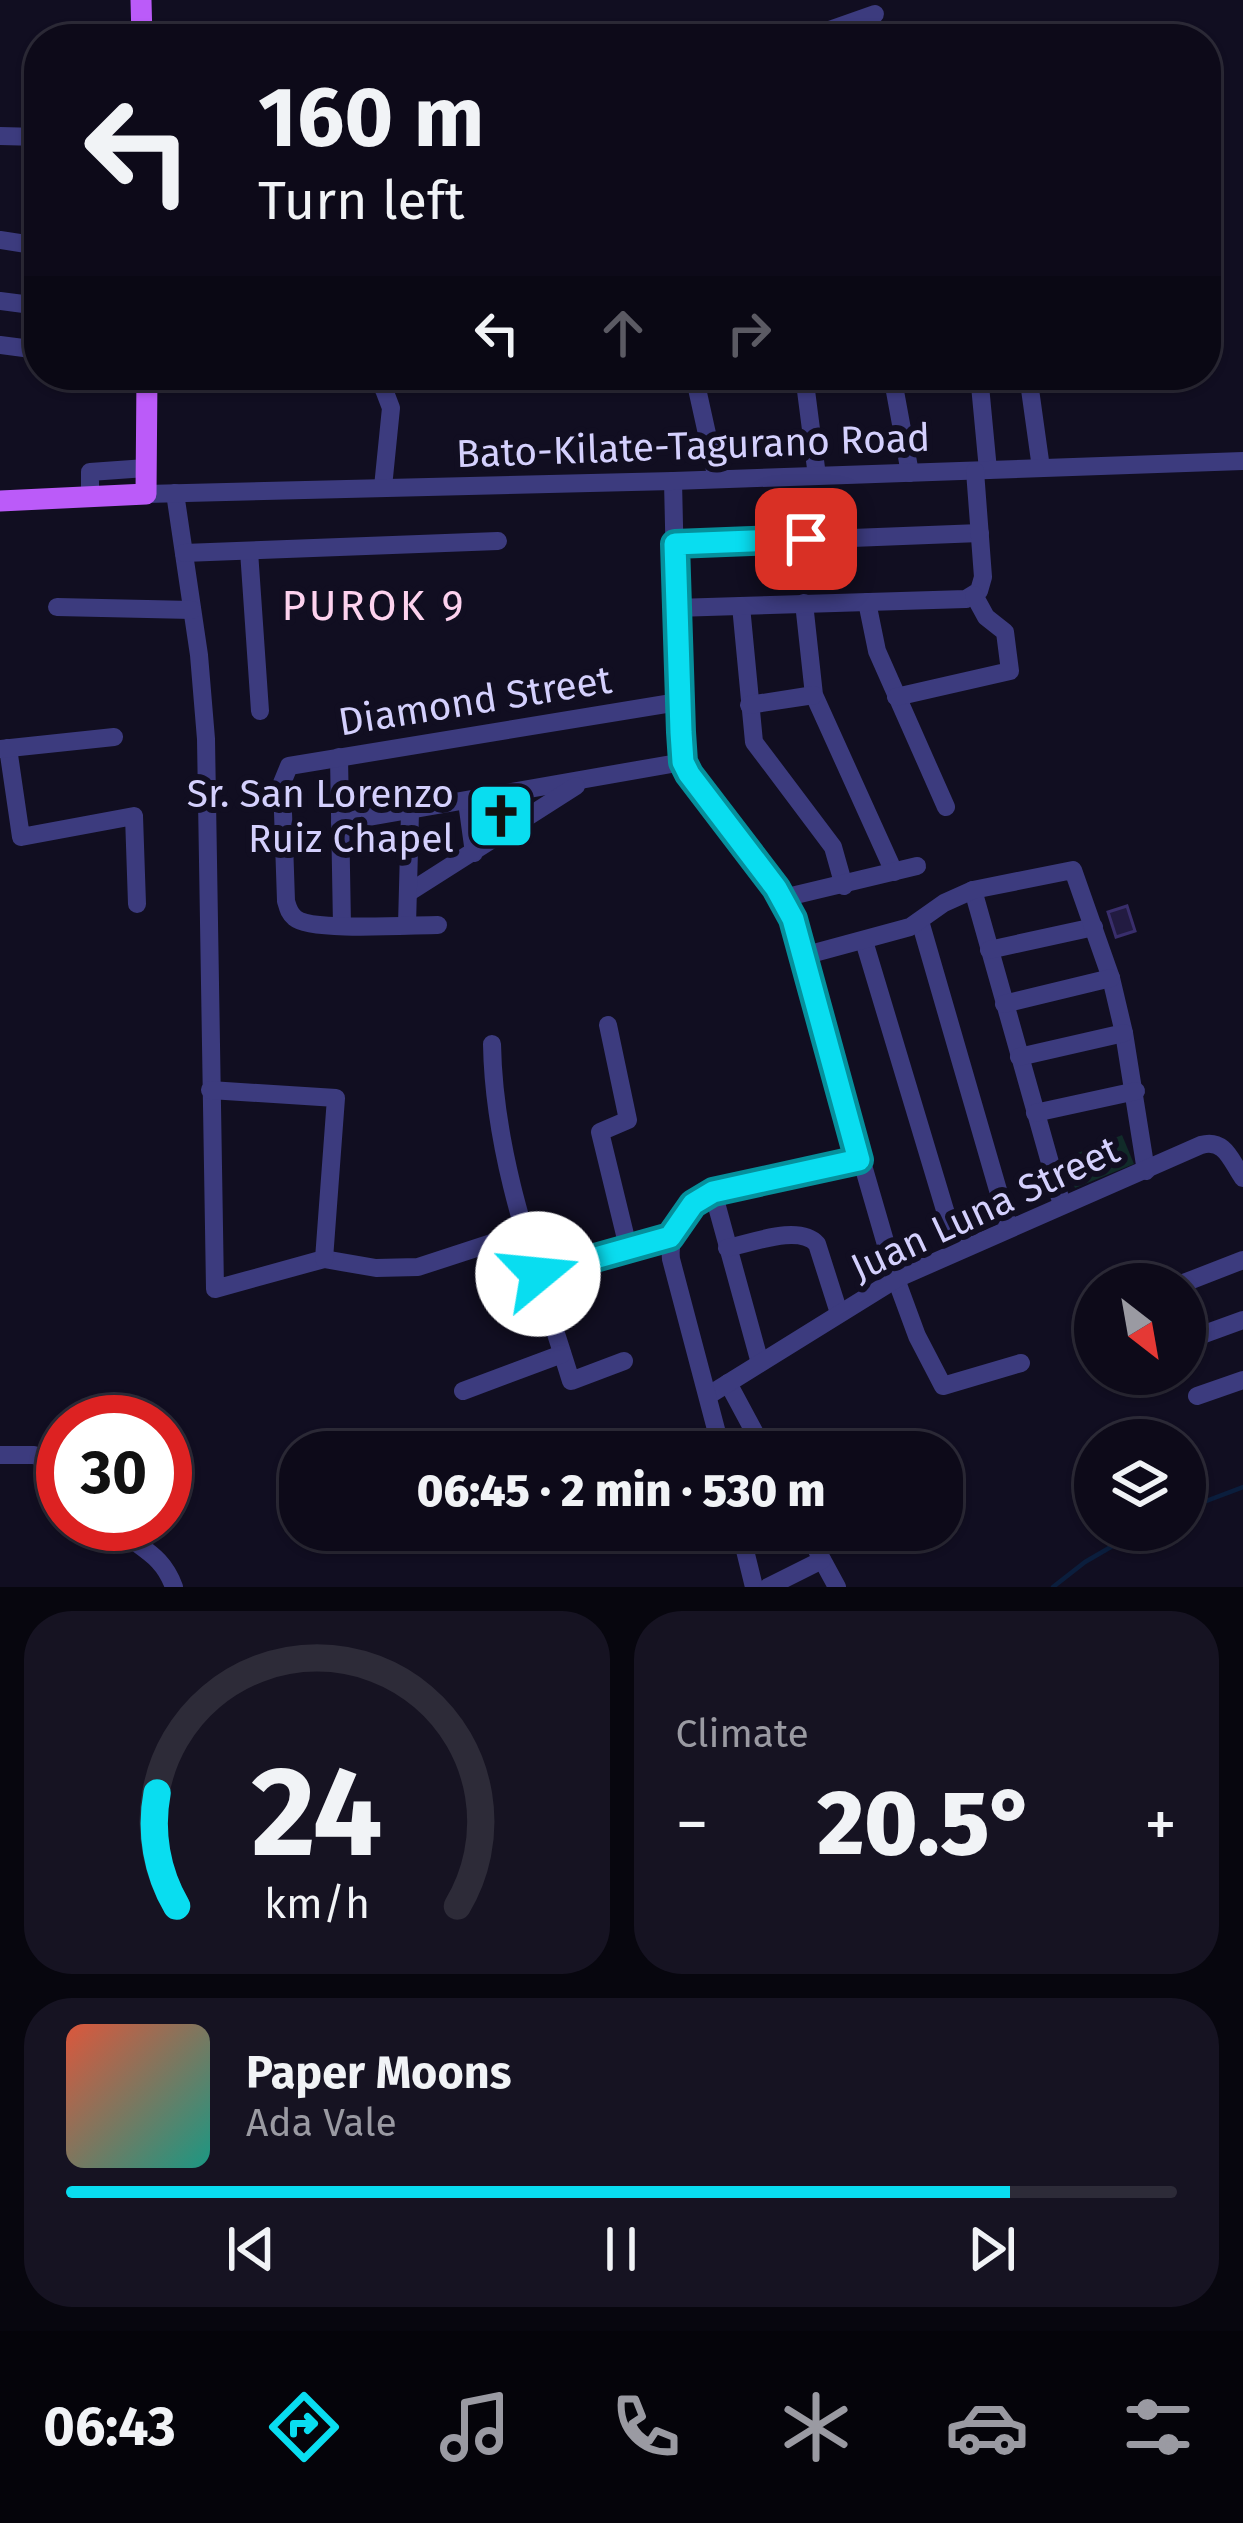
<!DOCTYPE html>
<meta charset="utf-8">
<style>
:root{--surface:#0d0a19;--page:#161322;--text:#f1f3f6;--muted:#9a9aa2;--line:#2d2b38;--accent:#09ddf0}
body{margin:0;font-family:"Fira Sans",sans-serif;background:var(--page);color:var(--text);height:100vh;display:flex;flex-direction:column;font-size:45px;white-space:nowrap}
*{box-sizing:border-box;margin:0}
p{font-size:39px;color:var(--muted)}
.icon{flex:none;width:66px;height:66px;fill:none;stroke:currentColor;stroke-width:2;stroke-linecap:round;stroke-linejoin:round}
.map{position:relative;height:1587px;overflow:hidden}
.details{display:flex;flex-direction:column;gap:24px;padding:24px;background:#07060e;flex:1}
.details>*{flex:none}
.hud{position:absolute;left:24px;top:24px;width:1197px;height:366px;border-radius:48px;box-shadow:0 3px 9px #0004,0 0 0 3px var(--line);background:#0d0a19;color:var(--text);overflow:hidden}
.needle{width:78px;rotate:149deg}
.buttons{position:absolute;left:1074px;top:1263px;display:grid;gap:24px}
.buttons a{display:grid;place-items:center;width:132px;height:132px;border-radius:50%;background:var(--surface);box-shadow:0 3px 9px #0004,0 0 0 3px var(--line);font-size:60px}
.speed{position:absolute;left:36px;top:1395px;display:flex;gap:24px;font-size:60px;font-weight:700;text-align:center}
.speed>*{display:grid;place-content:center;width:156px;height:156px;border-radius:50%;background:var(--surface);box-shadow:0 3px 9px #0004,0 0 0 3px var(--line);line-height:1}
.speed .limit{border:18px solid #d22;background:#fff;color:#111}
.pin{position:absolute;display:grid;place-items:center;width:102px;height:102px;color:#fff;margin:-51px;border-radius:24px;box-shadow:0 6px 18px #0006}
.me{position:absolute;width:132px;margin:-66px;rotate:73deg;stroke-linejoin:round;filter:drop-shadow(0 0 9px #0008)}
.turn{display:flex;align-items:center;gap:42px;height:252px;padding:0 36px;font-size:54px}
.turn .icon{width:156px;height:156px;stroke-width:2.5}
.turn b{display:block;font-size:84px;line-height:102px}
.lanes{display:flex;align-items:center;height:114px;padding:0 36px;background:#0003;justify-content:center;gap:60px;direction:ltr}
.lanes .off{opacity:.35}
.big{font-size:90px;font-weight:800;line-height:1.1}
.details .card{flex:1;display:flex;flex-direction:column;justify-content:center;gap:18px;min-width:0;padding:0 42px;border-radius:48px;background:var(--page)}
.details .dial{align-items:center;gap:0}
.dial svg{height:312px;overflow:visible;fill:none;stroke:var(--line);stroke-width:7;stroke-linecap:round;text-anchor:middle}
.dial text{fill:var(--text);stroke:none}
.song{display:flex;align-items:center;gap:36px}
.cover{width:144px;height:144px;border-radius:18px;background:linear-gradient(135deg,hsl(10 70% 55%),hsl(170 70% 35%))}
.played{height:12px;border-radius:6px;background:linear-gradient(90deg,var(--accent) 85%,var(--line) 85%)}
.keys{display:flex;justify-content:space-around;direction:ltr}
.heat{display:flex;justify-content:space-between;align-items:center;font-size:66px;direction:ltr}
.details .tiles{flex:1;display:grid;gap:24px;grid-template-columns:1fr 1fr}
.card:last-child{grid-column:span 2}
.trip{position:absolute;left:279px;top:1431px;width:684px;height:120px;border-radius:48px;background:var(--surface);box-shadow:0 3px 9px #0004,0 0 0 3px var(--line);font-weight:800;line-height:120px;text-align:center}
.tabs{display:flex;height:192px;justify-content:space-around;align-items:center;background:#05040a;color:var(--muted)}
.tabs .icon{width:84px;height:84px}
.tabs .selected{color:var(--accent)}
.tabs b{font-size:54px;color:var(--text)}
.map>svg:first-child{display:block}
.green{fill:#112b29}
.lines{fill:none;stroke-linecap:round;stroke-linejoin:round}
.stream{stroke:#0b1e3d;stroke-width:4.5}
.building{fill:#221b41;stroke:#392e6c;stroke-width:3}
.minor{stroke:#3c3b7e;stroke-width:18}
.major{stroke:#bb5bf9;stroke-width:21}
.route-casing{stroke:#06909c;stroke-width:30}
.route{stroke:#09ddf0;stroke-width:21}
.labels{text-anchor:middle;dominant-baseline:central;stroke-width:12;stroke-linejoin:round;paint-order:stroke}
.street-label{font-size:39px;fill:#d4d0fd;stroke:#110e21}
.poi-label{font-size:39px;fill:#d4d0fd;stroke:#110e21;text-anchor:end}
.neighbourhood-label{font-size:42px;letter-spacing:3px;fill:#fdd2ee;stroke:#110e21}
</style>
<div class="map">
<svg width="1243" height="1587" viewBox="0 0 1243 1587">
<rect width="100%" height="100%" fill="#110e21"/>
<path class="green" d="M1122 1135 1134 1164 1075 1188 1063 1159Z"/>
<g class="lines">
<g class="stream">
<path d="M1185 1509 1243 1487"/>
<path d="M1053 1587 1085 1562 1140 1530"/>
</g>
</g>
<path class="building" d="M1127 906 1135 931 1116 937 1108 912Z"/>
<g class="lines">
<g class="minor">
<path d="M703 39V38"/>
<path d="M804 39 875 14"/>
<path d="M0 136 39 137"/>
<path d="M0 240 39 246"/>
<path d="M0 301 39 306"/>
<path d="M0 345 39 350"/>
<path d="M694 375 717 479"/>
<path d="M804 375 817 476"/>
<path d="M892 375 910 473"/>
<path d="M979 375 988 470"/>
<path d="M1028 375 1041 468"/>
<path d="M294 377 362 376 383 387 391 408 383 487"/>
<path d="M673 481 678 702 683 762 696 786 788 907 896 1279 917 1336 943 1386 1021 1363"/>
<path d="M175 493 199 655 206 739 215 1289 324 1259 376 1268 418 1267 525 1232"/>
<path d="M146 494 673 481 1243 461"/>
<path d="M90 496V472L146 468"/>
<path d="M675 545 980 533"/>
<path d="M249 551 260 711"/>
<path d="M184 553 498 541"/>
<path d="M867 602 877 651 946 807"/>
<path d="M804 603 814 695 894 872"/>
<path d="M741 606 754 742 833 847 844 886"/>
<path d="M57 607 192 610"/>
<path d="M675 608 966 599 979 591 983 577 975 471"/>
<path d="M896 697 1010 671 1005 632 986 617 974 595"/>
<path d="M749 705 814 695"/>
<path d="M8 748 21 837 134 816 137 904"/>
<path d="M0 749 114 737"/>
<path d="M339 757 342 926"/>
<path d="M467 802 474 853"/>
<path d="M340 822 683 762"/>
<path d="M973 890 1062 1205"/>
<path d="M408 893 576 786"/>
<path d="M783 898 917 866"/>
<path d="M920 921 1009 1228"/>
<path d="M407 925 410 812"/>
<path d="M438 925C412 925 311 932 295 918 289 913 288 908 286 901L282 783 289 766 678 702"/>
<path d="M864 941 957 1250"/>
<path d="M989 950 1094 927"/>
<path d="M803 956 910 927 944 903 973 890 1073 870 1111 978 1124 1033 1146 1171"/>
<path d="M1004 1004 1111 978"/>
<path d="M608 1025 628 1120 600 1132 628 1247"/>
<path d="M492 1044C494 1161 537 1271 571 1381L624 1361"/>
<path d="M1019 1057 1124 1033"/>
<path d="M210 1090 336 1098 324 1259"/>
<path d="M1035 1113 1136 1091"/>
<path d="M713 1192 760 1363"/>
<path d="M727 1248C752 1243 799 1224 817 1244L839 1313"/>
<path d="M538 1274 670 1237"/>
<path d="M1181 1284 1243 1260"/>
<path d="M1185 1341 1243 1320"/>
<path d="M728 1383 765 1452"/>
<path d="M463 1391 562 1354"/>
<path d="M709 1395 896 1279 1201 1145C1225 1138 1231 1161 1243 1178"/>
<path d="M1197 1396 1243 1380"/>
<path d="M722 1452 671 1259C668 1230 686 1204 713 1192L859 1160"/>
<path d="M0 1455H34L63 1467"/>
<path d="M114 1524C137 1549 161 1551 174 1587"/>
<path d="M740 1530 754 1587"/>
<path d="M806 1530 837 1587"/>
<path d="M768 1587 822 1560"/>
</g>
<g class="major">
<path d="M141 0 142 39"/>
<path d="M0 501 146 494 147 375"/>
</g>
</g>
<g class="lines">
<defs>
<path id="route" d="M538 1274 670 1237 693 1204 713 1192 859 1160 793 919 776 888 689 774 683 762 681 732 675 544 806 539"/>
</defs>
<use href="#route" class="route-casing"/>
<use href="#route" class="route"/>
</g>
<defs>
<symbol id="church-square" viewBox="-11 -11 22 22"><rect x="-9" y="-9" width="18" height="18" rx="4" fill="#09ddf0" stroke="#110e21"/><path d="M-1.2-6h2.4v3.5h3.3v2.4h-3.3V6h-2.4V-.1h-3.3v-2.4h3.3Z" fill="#111"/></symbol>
</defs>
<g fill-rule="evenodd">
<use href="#church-square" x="463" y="778" width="76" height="76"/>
</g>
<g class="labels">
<g class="street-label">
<text transform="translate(693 446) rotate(-2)">Bato-Kilate-Tagurano Road</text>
<text transform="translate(475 701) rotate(-9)">Diamond Street</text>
<text transform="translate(985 1209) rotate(-25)">Juan Luna Street</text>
</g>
<g class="poi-label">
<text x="454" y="794">Sr. San Lorenzo<tspan x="454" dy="45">Ruiz Chapel</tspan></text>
</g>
<g class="neighbourhood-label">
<text x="374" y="606">PUROK 9</text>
</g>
</g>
</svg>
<div class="buttons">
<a><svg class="needle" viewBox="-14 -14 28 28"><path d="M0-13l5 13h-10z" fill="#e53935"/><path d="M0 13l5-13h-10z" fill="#9a9aa2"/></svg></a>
<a><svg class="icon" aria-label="layers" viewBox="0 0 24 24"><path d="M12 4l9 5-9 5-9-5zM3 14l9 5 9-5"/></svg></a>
</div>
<div class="speed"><div class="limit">30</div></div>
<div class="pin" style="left:806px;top:539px;background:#d93025"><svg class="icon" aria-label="arrive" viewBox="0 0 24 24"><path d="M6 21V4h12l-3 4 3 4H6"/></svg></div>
<svg class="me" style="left:538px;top:1274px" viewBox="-20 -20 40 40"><circle r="19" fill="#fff"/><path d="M0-13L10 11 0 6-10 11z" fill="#09ddf0"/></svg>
<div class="trip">06:45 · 2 min · 530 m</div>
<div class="hud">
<div class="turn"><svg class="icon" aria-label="left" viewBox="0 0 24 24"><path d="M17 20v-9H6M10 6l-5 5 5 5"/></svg><div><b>160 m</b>Turn left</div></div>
<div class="lanes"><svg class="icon" aria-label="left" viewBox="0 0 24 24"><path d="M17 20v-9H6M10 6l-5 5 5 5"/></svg><svg class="icon off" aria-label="ahead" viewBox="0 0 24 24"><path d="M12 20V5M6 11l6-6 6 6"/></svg><svg class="icon off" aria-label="right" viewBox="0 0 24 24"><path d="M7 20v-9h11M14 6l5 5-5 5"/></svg></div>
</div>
</div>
<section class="details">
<div class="tiles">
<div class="card dial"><svg viewBox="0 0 100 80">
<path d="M14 69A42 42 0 1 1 86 69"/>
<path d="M14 69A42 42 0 0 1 9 40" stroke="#09ddf0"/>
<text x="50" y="56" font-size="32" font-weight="700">24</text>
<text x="50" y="72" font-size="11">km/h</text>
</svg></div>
<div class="card"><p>Climate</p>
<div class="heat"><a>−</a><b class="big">20.5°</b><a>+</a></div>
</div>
<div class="card">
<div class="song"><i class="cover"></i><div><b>Paper Moons</b><p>Ada Vale</p></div></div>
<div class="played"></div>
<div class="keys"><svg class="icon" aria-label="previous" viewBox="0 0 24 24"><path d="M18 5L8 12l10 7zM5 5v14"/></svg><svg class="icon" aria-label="pause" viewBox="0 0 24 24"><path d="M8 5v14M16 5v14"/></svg><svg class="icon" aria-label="next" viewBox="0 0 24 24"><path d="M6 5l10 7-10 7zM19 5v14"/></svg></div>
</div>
</div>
</section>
<nav class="tabs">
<b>06:43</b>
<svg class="icon selected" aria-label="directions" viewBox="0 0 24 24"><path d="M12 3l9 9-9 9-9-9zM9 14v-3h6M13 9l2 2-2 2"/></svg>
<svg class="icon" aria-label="music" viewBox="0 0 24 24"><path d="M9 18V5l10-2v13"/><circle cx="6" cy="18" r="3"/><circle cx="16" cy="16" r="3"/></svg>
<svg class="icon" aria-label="phone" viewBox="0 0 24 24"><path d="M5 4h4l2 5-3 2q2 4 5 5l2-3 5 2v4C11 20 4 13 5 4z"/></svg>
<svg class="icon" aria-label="climate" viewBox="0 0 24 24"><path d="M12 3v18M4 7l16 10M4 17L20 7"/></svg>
<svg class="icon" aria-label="car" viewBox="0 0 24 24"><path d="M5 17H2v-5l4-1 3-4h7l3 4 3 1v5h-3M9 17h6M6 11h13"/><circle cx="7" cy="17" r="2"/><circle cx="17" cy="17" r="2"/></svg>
<svg class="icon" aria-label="filters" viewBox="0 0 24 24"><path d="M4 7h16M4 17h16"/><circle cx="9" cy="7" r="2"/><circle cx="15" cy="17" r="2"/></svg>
</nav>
